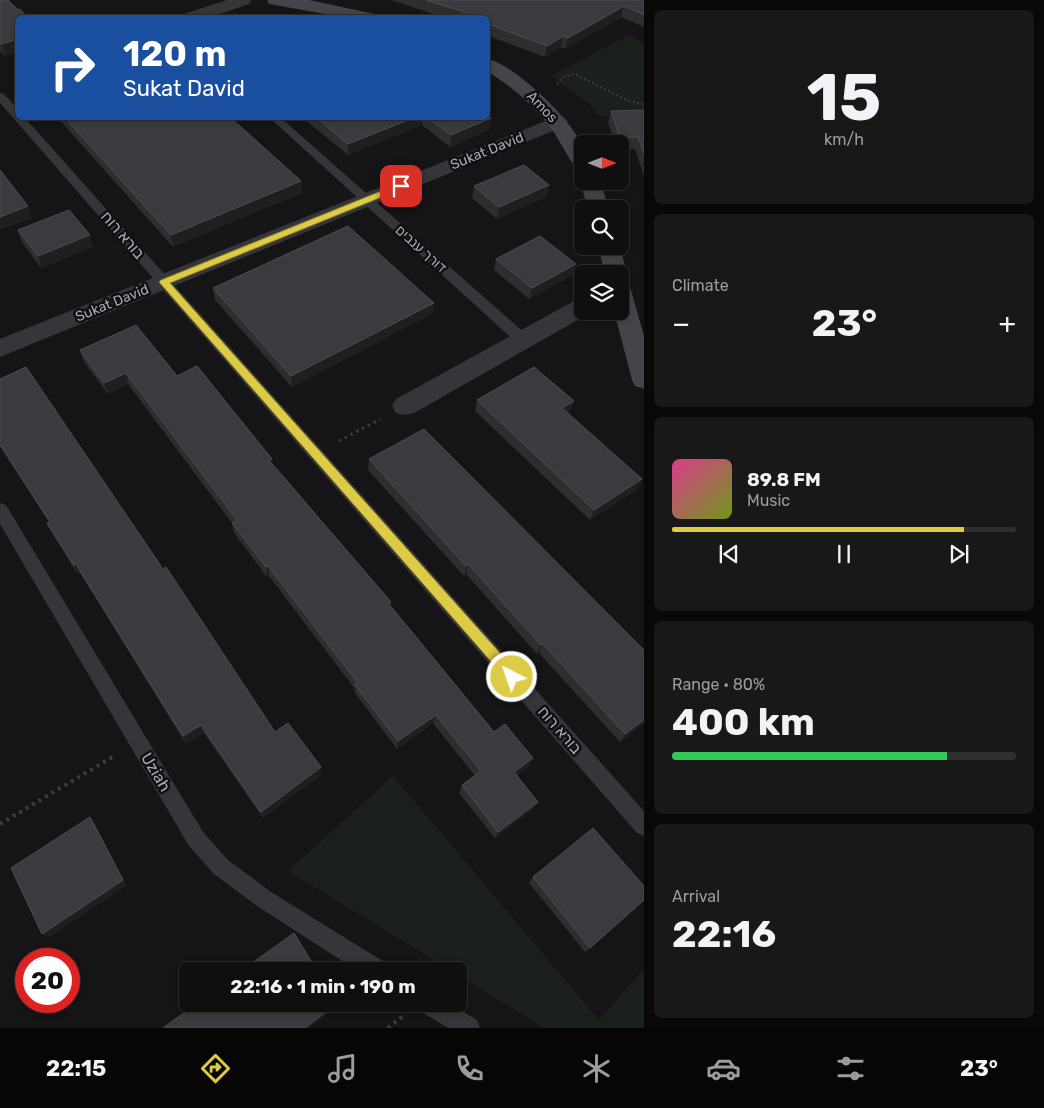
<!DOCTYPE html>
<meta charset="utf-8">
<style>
:root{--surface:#100f10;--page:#191819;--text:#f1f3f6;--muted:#9c9c9f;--line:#302f30;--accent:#ddcb46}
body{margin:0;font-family:Rubik,Heebo,sans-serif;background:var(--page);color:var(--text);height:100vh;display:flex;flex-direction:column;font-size:19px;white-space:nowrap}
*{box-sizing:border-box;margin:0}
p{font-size:16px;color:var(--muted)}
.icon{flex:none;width:28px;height:28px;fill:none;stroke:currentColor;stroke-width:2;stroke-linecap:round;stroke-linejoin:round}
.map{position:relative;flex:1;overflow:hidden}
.side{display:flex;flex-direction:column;gap:10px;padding:10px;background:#090809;width:400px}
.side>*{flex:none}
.guide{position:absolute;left:15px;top:15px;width:475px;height:105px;border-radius:8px;box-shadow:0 2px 8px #0003,0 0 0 1px var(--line);background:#1a4fa0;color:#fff;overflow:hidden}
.needle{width:32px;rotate:90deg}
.buttons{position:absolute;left:574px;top:135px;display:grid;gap:10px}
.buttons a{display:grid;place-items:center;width:55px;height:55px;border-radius:8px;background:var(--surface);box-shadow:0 2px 8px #0003,0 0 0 1px var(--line);font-size:25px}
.speed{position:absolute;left:15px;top:948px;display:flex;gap:10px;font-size:25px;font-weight:700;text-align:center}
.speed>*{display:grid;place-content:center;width:65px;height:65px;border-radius:50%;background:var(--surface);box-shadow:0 2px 8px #0003,0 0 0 1px var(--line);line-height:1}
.speed .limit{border:8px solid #d22;background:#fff;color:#111}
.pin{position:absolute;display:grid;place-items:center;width:42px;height:42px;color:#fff;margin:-21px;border-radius:10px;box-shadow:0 2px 8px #0006}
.me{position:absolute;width:55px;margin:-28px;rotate:319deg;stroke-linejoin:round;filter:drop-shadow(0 0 4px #0008)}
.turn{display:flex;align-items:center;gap:18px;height:105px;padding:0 25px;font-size:22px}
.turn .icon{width:65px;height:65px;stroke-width:2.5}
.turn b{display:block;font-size:35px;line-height:42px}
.big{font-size:38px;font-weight:700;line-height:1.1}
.side .card{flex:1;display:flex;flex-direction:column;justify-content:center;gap:8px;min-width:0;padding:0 18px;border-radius:8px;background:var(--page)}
.side .dial{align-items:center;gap:0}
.dial b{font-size:65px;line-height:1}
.song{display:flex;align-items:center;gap:15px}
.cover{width:60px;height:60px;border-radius:8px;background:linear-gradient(135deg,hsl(330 70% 55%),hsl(80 70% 35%))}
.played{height:5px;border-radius:2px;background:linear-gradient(90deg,var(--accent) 85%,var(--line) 85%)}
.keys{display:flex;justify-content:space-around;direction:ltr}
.heat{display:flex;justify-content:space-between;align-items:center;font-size:28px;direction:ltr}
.charge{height:8px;border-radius:4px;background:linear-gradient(90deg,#34c759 80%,var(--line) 0)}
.trip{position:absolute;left:179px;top:962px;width:288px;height:50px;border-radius:8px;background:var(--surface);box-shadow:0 2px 8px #0003,0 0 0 1px var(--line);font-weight:700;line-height:50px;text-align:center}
.tabs{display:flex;height:80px;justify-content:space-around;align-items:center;background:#060606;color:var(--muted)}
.tabs .icon{width:35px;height:35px}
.tabs .current{color:var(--accent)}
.tabs b{font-size:22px;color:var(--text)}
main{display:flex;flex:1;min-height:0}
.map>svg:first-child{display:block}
.green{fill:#1b201d}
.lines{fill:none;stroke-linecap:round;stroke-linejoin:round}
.path-far2{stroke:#3c3c41;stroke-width:2;stroke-dasharray:2 2.5;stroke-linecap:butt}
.path-far1{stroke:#3c3c41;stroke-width:3;stroke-dasharray:2.5 4;stroke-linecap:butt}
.path{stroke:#3c3c41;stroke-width:4;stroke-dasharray:3 4.5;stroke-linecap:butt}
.lane{fill:#36363a;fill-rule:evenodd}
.street{fill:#36363a;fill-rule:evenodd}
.secondary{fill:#44444a;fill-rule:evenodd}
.wall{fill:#2e2e31}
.shaded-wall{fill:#1f1e20}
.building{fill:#3b3b3f;stroke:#4c4d52}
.route{fill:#ddcb46;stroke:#90842e}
.labels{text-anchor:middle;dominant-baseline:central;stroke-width:5;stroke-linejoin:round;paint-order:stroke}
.far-street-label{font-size:14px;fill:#a8a9b5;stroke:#100f11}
.street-label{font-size:16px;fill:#a8a9b5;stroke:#100f11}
</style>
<main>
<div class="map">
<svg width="644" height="1028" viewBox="0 0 644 1028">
<rect width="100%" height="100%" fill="#151416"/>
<g class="green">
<path d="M629 35 644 43V116H599L590 104 551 76Z"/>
<path d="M393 776 599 1020 644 969V1028H544L458 975V971H452L288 871Z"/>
</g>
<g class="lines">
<path class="path-far2" d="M557 84 564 77 575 74 628 101 644 104"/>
<path class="path-far1" d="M339 441 380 419"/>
<g class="path">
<path d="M0 824 114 756"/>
<path d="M388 1028 404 1015"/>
</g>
<g class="lane">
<path d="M0 93 4 94 18 109V118H25L644 811V836L637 833 15 120 0 103Z"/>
<path d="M270 118H281L528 336 530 340 528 344H518Z"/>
<path d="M0 503 6 505 203 832 228 860 271 892 386 963 389 971H358L257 906 214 874 189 846 0 524Z"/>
<path d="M419 1004H450L477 1020 480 1028H448L422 1012Z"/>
</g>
<g class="street">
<path d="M227 0H251L249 4 208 18H182L184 14Z"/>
<path d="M558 116 565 118 568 122 565 126 0 357V339Z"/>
<path d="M582 299V311H591L590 313 414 413 405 415 396 413 392 406 396 399 574 301Z"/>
</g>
<g class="secondary">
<path d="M267 0H309L375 14 377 18H347L275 5 269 4Z"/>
<path d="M488 59C516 66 570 118 582 145 584 152 582 162 582 169L575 167C568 157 562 145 555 134 537 108 514 88 488 72Z"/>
<path d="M582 177V181H600L609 209H588L580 181Z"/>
<path d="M598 246H620L627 274 624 279 620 280V274H605Z"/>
<path d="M620 282 628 285 631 290 644 336V389L635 386 632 380 614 311H620Z"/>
</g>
</g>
<g class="wall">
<path d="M0 0 18 10 5 56 0 51Z"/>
<path d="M391 0H644V27L621 17 565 49 561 47 545 57 488 36V18H445Z"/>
<path d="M644 110V176L635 149H620V144H615L608 122 611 111Z"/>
<path d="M58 118H231L301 181 302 193 173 247Z"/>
<path d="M303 118H488L489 130 450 147 422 125 348 155Z"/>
<path d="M549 185 546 197 497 219 472 198 474 186Z"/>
<path d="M18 230 93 247 41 268 22 242Z"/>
<path d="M496 259 573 275 529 299 494 270Z"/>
<path d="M213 288 434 303 432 314 292 387 215 300Z"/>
<path d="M80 350 177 376 272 463 494 732 529 766 517 775 534 808 495 838 459 793 462 785 475 776 433 723 397 749 355 693V689L269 576 267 577 234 533 232 523 128 384 108 394 84 362Z"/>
<path d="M0 379 163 569 275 732 321 767V775L263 818 204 733 186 744 80 573 78 575 52 533 47 523 49 522 0 447Z"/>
<path d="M477 400 570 412 568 413 642 479 637 490 590 520 475 411Z"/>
<path d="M369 459 644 723 620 742 539 653 537 654 466 574 464 576 368 470Z"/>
<path d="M533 877 590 948 585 952 529 883Z"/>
</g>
<g class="shaded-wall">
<path d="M624 6 621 17 565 49 568 38Z"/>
<path d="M564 36 561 47 545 57 547 46Z"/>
<path d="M18 39V52L5 56 1 44Z"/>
<path d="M413 118H422V125L348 155V144Z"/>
<path d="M491 118 489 130 450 147 451 135Z"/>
<path d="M301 181 302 193 173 247 171 235Z"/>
<path d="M549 185 546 197 497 219 499 207Z"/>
<path d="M28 206 32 218 0 230V217Z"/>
<path d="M90 235 93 247 41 268 38 256Z"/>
<path d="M576 264 573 275 529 299 532 288Z"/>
<path d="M434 303 432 314 292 387 291 376Z"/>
<path d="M126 373 128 384 108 394 104 383Z"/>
<path d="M574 401 570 412 559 419 562 408Z"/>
<path d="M642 479 637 490 590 520 594 510Z"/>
<path d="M76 564 80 573 78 575 74 565Z"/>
<path d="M468 564 466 574 464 576 466 566Z"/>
<path d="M268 566 269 576 267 577 266 567Z"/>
<path d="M543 644 539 653 537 654 541 645Z"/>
<path d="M436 715 433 723 397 749 398 741Z"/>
<path d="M644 720V723L620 742 625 734Z"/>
<path d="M201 725 204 733 186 744 183 736Z"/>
<path d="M533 758 529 766 510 779 514 772Z"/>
<path d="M321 767V775L263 818 261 812Z"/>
<path d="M538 802 534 808 495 838 498 832Z"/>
<path d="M90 817 95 824 127 886 48 938 42 934Z"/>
<path d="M337 1004 336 1007 309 1028H305Z"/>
</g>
<g class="building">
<path d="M0 0H8L18 10 20 9 28 18H18V39L1 44 0 43Z"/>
<path d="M426 0H644V15L624 6 568 38 564 36 547 46 488 24V18H469L462 15 465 12Z"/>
<path d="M644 110V154L638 137 620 138 611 111Z"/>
<path d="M488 116 491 118 451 135 428 118H488Z"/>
<path d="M65 118H231L301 181 171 235Z"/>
<path d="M317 118H413L348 144Z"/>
<path d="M524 165 549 185 499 207 474 186Z"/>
<path d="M0 170 28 206 0 217Z"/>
<path d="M69 210 90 235 38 256 18 230Z"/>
<path d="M348 226 434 303 291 376 213 288Z"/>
<path d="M540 236 576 264 532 288 496 259Z"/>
<path d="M136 325 177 376 197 366 272 459 269 460 391 602 389 604 494 732 505 724 533 758 514 772 538 802 498 832 462 785 481 771 436 715 398 741 355 685 358 683 268 566 266 567 232 523 237 520 126 373 104 383 80 350Z"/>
<path d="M26 367 163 569 166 567 275 732 288 723 321 767 261 812 201 725 183 736 76 564 74 565 47 523 50 522 0 444V379Z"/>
<path d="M534 367 574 401 562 408 642 479 594 510 477 400Z"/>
<path d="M424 429 644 650V720L625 734 543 644 541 645 468 564 466 566 369 459Z"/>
<path d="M90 817 123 880 42 934 11 868Z"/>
<path d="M593 828 644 886V900L590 948 533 877Z"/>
<path d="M294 933 317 971H241Z"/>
<path d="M196 1004H336L305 1028H163Z"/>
</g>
<path class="route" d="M401 183 404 184V188L170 283 517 672 519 677 517 681 512 683 508 681 159 282 161 280Z"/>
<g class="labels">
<g class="far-street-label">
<text transform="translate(542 107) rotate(46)">Amos</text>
<text transform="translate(487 151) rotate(-22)">Sukat David</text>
<text transform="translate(421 249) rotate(42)">דורך ענבים</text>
<text transform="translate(112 303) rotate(-22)">Sukat David</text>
</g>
<g class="street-label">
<text transform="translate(123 235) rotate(49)">בורא רוח</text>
<text transform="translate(560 730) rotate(49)">בורא רוח</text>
<text transform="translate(156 772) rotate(59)">Uziah</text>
</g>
</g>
</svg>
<div class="buttons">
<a><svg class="needle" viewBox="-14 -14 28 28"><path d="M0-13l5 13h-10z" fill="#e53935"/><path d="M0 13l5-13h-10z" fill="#9c9c9f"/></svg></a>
<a><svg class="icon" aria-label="search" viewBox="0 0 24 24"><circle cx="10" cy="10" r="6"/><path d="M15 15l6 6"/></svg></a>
<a><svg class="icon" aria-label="layers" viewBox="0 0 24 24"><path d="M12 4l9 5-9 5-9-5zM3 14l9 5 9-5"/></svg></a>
</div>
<div class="speed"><div class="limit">20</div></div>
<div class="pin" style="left:401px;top:186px;background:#d93025"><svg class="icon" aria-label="arrive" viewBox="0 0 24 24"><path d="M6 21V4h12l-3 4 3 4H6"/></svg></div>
<svg class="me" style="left:512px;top:677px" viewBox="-20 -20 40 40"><circle r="17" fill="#ddcb46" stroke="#fff" stroke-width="3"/><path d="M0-11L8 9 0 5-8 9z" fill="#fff"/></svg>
<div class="trip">22:16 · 1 min · 190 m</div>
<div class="guide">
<div class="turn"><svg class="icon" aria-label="right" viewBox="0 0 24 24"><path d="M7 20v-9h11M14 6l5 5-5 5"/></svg><div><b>120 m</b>Sukat David</div></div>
</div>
</div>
<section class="side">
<div class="card dial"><b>15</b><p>km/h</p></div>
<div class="card"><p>Climate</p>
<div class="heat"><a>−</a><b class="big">23°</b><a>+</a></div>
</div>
<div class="card">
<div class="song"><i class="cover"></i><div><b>89.8 FM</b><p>Music</p></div></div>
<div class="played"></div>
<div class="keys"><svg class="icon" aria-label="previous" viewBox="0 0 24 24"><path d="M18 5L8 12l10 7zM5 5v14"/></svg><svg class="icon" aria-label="pause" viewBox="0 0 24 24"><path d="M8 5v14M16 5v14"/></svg><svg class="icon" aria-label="next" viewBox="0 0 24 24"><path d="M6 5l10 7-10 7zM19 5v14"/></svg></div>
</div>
<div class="card"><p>Range · 80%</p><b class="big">400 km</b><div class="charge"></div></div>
<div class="card"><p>Arrival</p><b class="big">22:16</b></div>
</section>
</main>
<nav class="tabs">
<b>22:15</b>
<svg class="icon current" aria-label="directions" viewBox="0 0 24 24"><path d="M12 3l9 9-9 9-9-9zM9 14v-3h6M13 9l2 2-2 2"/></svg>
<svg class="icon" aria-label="music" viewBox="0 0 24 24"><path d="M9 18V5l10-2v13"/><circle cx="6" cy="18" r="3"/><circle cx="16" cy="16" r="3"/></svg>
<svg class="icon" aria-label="phone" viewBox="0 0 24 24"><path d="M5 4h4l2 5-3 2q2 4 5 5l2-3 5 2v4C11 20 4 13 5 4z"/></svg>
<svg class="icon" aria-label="climate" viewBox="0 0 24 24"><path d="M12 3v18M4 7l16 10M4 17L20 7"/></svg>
<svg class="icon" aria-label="car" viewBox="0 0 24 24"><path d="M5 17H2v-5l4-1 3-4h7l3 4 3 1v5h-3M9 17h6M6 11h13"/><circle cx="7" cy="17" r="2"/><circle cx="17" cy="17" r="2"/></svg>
<svg class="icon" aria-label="filters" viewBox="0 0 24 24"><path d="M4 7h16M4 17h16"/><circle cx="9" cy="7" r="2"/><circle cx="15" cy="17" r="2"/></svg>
<b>23°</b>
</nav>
